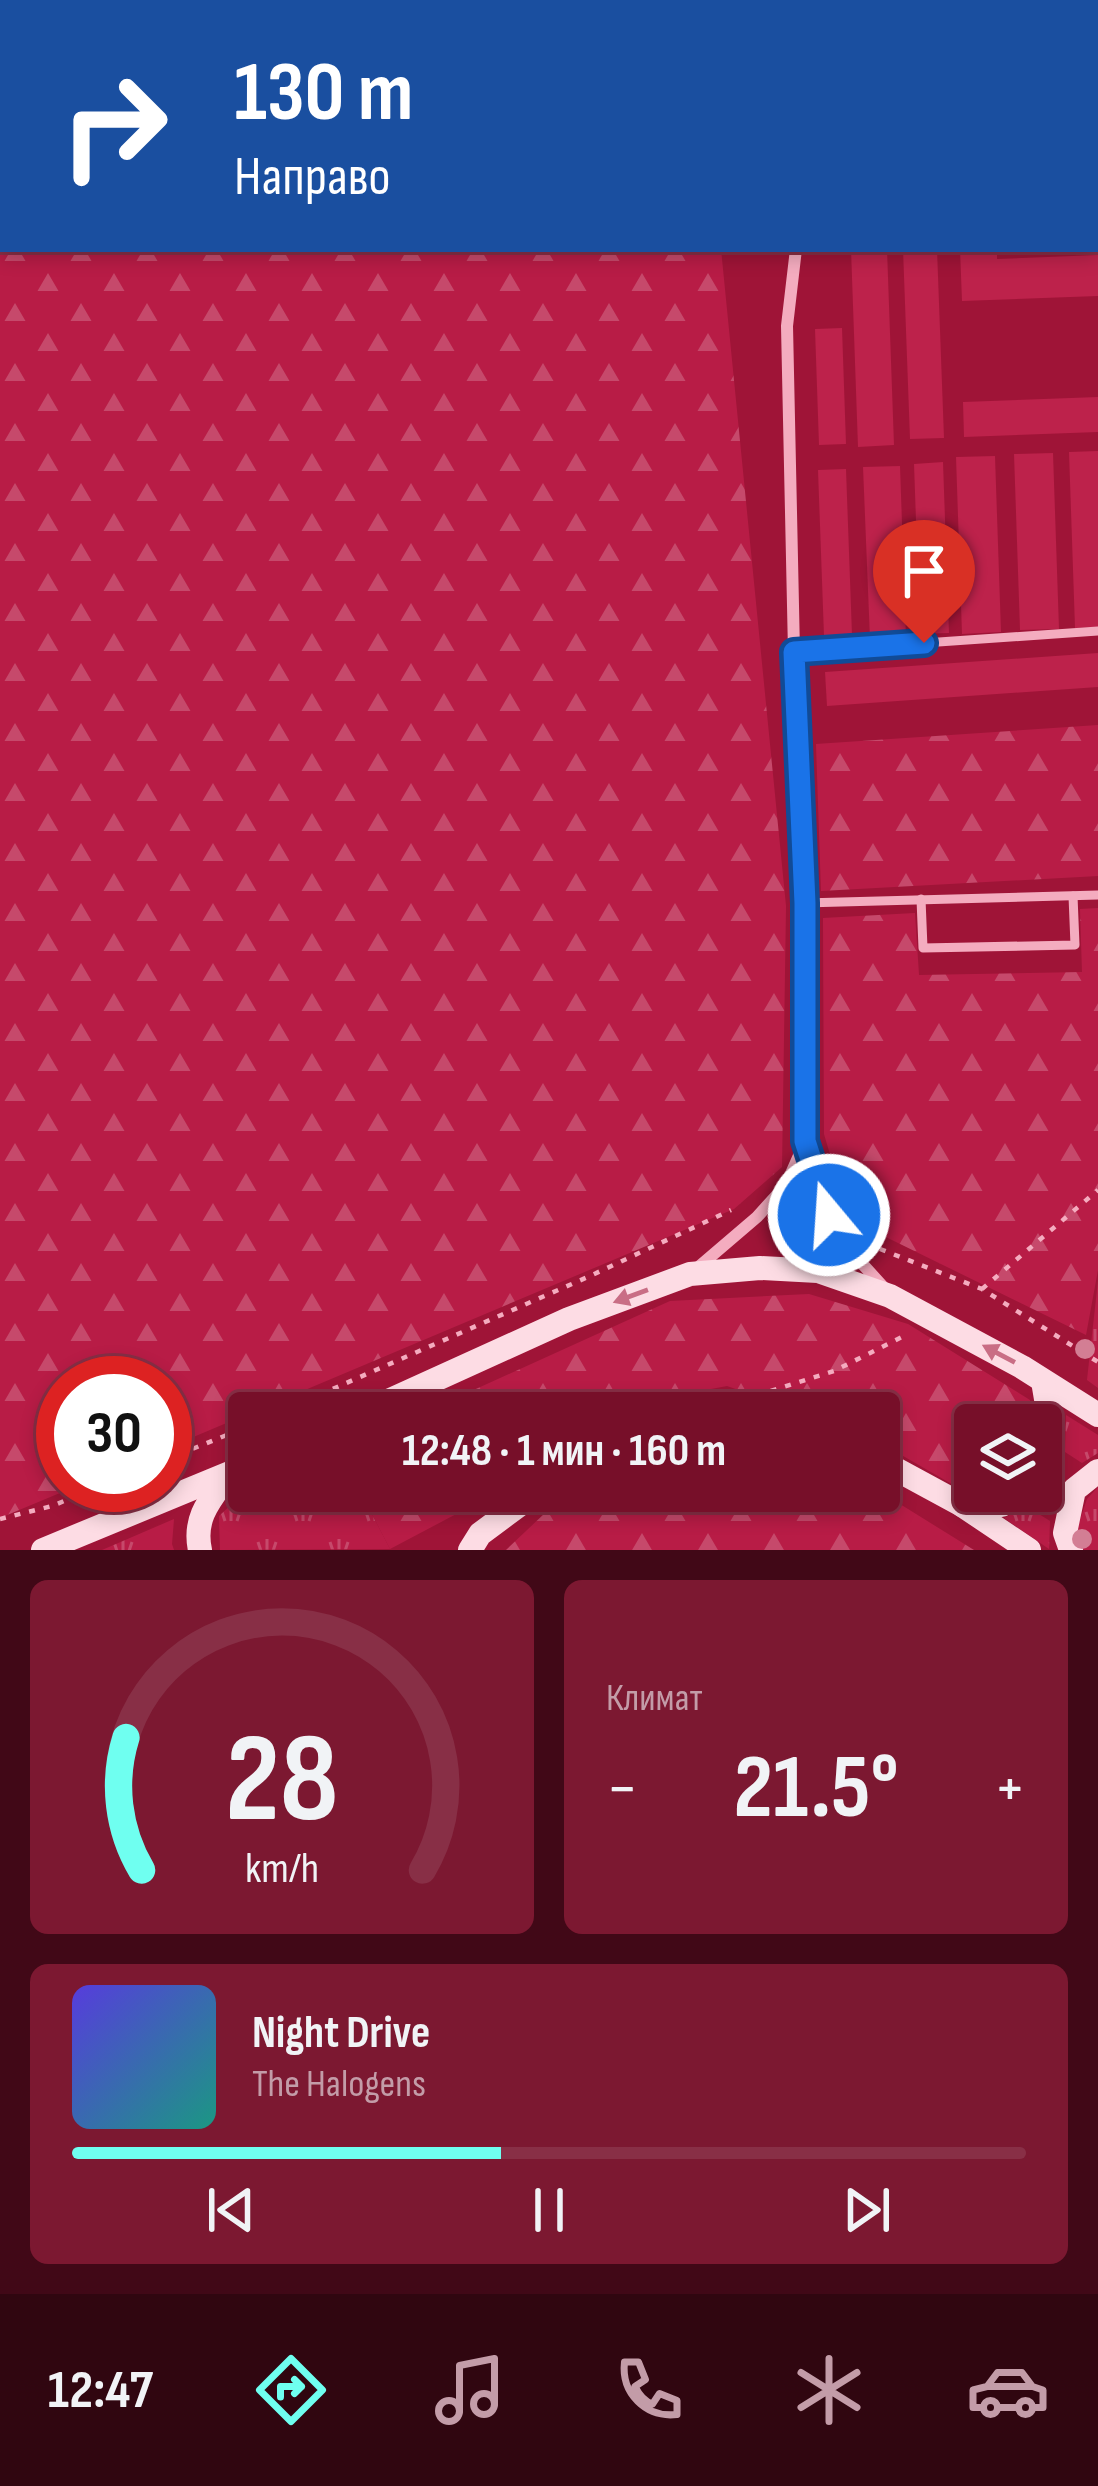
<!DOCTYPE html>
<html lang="ru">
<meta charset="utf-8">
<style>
:root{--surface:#770f29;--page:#7c1831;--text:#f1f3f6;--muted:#c39ca8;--line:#882f46;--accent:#6ffff0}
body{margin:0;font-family:"Sofia Sans Condensed",sans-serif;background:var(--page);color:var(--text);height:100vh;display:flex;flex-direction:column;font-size:45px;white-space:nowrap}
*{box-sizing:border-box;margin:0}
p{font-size:39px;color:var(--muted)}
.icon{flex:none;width:66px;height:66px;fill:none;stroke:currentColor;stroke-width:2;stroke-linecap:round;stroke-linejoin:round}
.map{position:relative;height:1550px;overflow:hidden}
.side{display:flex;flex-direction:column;gap:30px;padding:30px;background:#410817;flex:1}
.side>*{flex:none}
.guide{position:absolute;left:0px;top:0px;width:1098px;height:252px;box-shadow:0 6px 18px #0003,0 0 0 3px var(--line);background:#1a4fa0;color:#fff;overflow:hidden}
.buttons{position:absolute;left:954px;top:1404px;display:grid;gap:24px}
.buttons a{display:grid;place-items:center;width:108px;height:108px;border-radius:12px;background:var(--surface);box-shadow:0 6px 18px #0003,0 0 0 3px var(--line);font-size:60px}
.speed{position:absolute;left:36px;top:1356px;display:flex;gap:24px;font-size:60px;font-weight:700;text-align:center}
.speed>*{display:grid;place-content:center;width:156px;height:156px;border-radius:50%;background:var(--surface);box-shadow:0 6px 18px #0003,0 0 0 3px var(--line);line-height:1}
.speed .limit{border:18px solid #d22;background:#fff;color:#111}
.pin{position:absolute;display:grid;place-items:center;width:102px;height:102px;color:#fff;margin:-123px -51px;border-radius:50% 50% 50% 0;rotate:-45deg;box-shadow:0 0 12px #0007}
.pin .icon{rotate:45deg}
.me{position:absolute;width:132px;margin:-66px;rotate:342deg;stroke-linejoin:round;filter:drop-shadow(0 0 9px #0008)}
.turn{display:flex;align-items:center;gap:42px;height:252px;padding:0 36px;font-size:54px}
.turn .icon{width:156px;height:156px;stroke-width:2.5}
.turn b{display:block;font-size:84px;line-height:102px}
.big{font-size:90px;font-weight:700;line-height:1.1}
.side .card{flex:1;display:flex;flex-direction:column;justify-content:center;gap:18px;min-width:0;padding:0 42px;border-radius:18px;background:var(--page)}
.side .dial{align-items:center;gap:0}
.dial svg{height:312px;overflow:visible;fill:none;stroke:var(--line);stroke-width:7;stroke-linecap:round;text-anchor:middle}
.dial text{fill:var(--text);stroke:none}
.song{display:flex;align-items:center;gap:36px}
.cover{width:144px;height:144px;border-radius:18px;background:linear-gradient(135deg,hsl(250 70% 55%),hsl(170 70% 35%))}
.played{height:12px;border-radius:6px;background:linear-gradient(90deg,var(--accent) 45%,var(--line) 45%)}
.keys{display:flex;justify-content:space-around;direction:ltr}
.heat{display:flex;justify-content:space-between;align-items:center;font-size:66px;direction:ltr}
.side .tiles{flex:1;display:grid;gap:30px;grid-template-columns:1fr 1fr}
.card:last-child{grid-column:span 2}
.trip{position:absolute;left:228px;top:1392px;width:672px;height:120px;border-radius:12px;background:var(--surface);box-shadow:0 6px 18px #0003,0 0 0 3px var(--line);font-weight:700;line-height:120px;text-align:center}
.menu{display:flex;height:192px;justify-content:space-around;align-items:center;background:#300610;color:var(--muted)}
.menu .icon{width:84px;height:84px}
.menu .active{color:var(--accent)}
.menu b{font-size:54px;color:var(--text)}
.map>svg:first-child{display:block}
.grass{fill:url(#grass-tufts)}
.forest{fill:url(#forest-firs)}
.building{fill:#bd224b}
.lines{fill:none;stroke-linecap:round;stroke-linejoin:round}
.path{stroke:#f4acbf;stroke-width:4.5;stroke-dasharray:6 9;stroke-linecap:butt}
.lane{stroke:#f4acbf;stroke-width:9}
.street{stroke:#f4acbf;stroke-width:12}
.secondary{stroke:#fddce4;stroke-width:24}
.tree{fill:#d37e94}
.oneway{fill:#c96e85}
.route-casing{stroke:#114b97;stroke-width:30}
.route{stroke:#1a73e8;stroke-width:21}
</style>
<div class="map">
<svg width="1098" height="1550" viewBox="0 0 1098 1550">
<defs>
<pattern id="grass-tufts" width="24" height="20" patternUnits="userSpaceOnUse" patternTransform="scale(3)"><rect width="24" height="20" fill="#b81c46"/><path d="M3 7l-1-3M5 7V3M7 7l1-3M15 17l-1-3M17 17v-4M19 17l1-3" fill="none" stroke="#c6496b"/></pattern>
<pattern id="forest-firs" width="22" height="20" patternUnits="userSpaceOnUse" patternTransform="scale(3)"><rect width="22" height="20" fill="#b81c46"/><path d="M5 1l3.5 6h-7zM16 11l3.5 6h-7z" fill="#c6496b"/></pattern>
</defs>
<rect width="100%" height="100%" fill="#9f1437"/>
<g class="grass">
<path d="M1098 1281V1388L1087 1380Z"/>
<path d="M1066 1415 1098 1435V1453L1082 1463 1065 1452Z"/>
<path d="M1098 1487V1550H1080L1074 1538 1087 1499Z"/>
<path d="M249 1488V1491H360L390 1549 220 1550 219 1516Z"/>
<path d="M1026 1506 1050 1521 1049 1549 1004 1518Z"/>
<path d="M174 1519 172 1544 174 1550H102Z"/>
</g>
<g class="forest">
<path d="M0 0H788L787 3H3V249H721L786 906 782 1167 734 1209 165 1449V1383H63V1485H79L0 1518Z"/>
<path d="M1098 725V876L821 891 816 744Z"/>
<path d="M1098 908V1270L1086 1335 849 1219 824 1134 823 918 915 913 919 975 1082 972 1080 909Z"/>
<path d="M809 1294 908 1324 1030 1400 1032 1425H975V1491H1001L969 1494 879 1442V1413H805L727 1386 620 1406 607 1413H423L670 1301Z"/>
<path d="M360 1491H459L460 1512 390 1549Z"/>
<path d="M595 1491H879L974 1550H506L545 1513Z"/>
</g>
<g class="building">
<path d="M851 249H887L894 445 858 447Z"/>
<path d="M903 249H937L944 438 910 439Z"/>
<path d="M960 249H997V259L1098 255V296L962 301Z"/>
<path d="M842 328 846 444 819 445 815 329Z"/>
<path d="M1098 397V432L964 437 963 402Z"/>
<path d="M1098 451V627L1075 628 1069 452Z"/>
<path d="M1053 453 1059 629 1020 630 1014 454Z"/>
<path d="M995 456 1001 632 962 634 956 457Z"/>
<path d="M943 462 949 633 920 634 914 464Z"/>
<path d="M900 466 906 637 870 639 863 467Z"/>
<path d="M846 469 852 635 824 636 818 470Z"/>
<path d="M1098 653V687L827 706 825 672Z"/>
</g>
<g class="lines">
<g class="path">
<path d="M782 1222 812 1228"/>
<path d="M880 1249 982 1289 1098 1362"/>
<path d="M982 1289 1098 1190"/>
<path d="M278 1413 590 1276 731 1210"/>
<path d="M653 1413 755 1396 834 1371 904 1336"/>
<path d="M165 1460 249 1426"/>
<path d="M466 1512 461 1504 485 1491"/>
<path d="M0 1519 52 1506 103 1485"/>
</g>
<g class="lane">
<path d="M794 652 1098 631"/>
<path d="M921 899 923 948 1075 945 1073 896"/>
<path d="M804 903 1098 895"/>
</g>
<g class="street">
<path d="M861 3 862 0"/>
<path d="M796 249 787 326 794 652 804 903 805 1141 829 1215 857 1258 886 1290"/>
<path d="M695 1270 757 1217 786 1185 805 1142"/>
</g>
<g class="secondary">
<path d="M362 1413 569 1319 690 1274 760 1268 818 1271 890 1296 1022 1367 1098 1415"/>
<path d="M879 1460 962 1505 1029 1550"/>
<path d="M1041 1474 1051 1429 1043 1381"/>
<path d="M962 1505H1002L1019 1491"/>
<path d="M43 1550 249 1465"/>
<path d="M200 1550C193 1518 210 1500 228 1475"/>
<path d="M470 1550 480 1534 538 1491"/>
<path d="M1071 1550 1065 1533 1074 1490 1098 1471"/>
</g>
</g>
<g class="tree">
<circle cx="1085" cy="1349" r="10"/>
<circle cx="1082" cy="1539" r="10"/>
</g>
<defs><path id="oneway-solid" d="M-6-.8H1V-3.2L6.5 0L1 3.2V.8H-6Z" transform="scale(3)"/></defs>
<g class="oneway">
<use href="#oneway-solid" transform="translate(631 1296) rotate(160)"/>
<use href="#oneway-solid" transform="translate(999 1354) rotate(-152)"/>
</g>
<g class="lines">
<defs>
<path id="route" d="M829 1215 805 1141V903L794 652 924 643"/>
</defs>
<use href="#route" class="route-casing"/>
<use href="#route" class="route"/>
</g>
</svg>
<div class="buttons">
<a><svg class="icon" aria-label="layers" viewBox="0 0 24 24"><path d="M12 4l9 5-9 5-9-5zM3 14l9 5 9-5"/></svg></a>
</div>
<div class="speed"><div class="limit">30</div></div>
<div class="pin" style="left:924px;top:643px;background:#d93025"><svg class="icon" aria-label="arrive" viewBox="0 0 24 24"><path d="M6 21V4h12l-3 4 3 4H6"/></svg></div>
<svg class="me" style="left:829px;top:1215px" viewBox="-20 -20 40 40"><circle r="17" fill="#1a73e8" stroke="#fff" stroke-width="3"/><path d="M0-11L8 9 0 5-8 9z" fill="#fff"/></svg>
<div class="trip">12:48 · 1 мин · 160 m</div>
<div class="guide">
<div class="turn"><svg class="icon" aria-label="right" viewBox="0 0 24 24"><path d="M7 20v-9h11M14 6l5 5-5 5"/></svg><div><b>130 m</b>Направо</div></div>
</div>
</div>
<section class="side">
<div class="tiles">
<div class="card dial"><svg viewBox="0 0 100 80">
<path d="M14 69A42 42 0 1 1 86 69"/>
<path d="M14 69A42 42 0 0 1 10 35" stroke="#6ffff0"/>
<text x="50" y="56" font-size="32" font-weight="700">28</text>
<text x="50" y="72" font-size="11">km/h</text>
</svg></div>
<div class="card"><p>Климат</p>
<div class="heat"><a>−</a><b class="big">21.5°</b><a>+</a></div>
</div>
<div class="card">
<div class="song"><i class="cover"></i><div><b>Night Drive</b><p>The Halogens</p></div></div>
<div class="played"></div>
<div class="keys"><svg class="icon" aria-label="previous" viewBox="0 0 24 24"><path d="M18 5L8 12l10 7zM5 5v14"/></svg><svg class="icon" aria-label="pause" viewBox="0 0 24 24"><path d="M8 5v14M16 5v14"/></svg><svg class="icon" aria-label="next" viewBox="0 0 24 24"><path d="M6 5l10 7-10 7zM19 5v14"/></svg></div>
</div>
</div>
</section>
<nav class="menu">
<b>12:47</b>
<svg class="icon active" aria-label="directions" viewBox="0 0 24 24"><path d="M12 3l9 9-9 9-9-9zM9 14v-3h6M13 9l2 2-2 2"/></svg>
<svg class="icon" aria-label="music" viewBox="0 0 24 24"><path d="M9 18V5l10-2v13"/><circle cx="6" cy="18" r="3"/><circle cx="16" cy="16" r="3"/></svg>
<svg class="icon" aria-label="phone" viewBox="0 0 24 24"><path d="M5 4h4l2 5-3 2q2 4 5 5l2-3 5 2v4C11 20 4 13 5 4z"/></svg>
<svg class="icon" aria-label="climate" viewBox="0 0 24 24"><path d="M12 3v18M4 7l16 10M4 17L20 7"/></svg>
<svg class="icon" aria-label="car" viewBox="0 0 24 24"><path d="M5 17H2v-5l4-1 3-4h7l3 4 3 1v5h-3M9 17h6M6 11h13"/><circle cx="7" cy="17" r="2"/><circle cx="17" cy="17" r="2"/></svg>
</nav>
